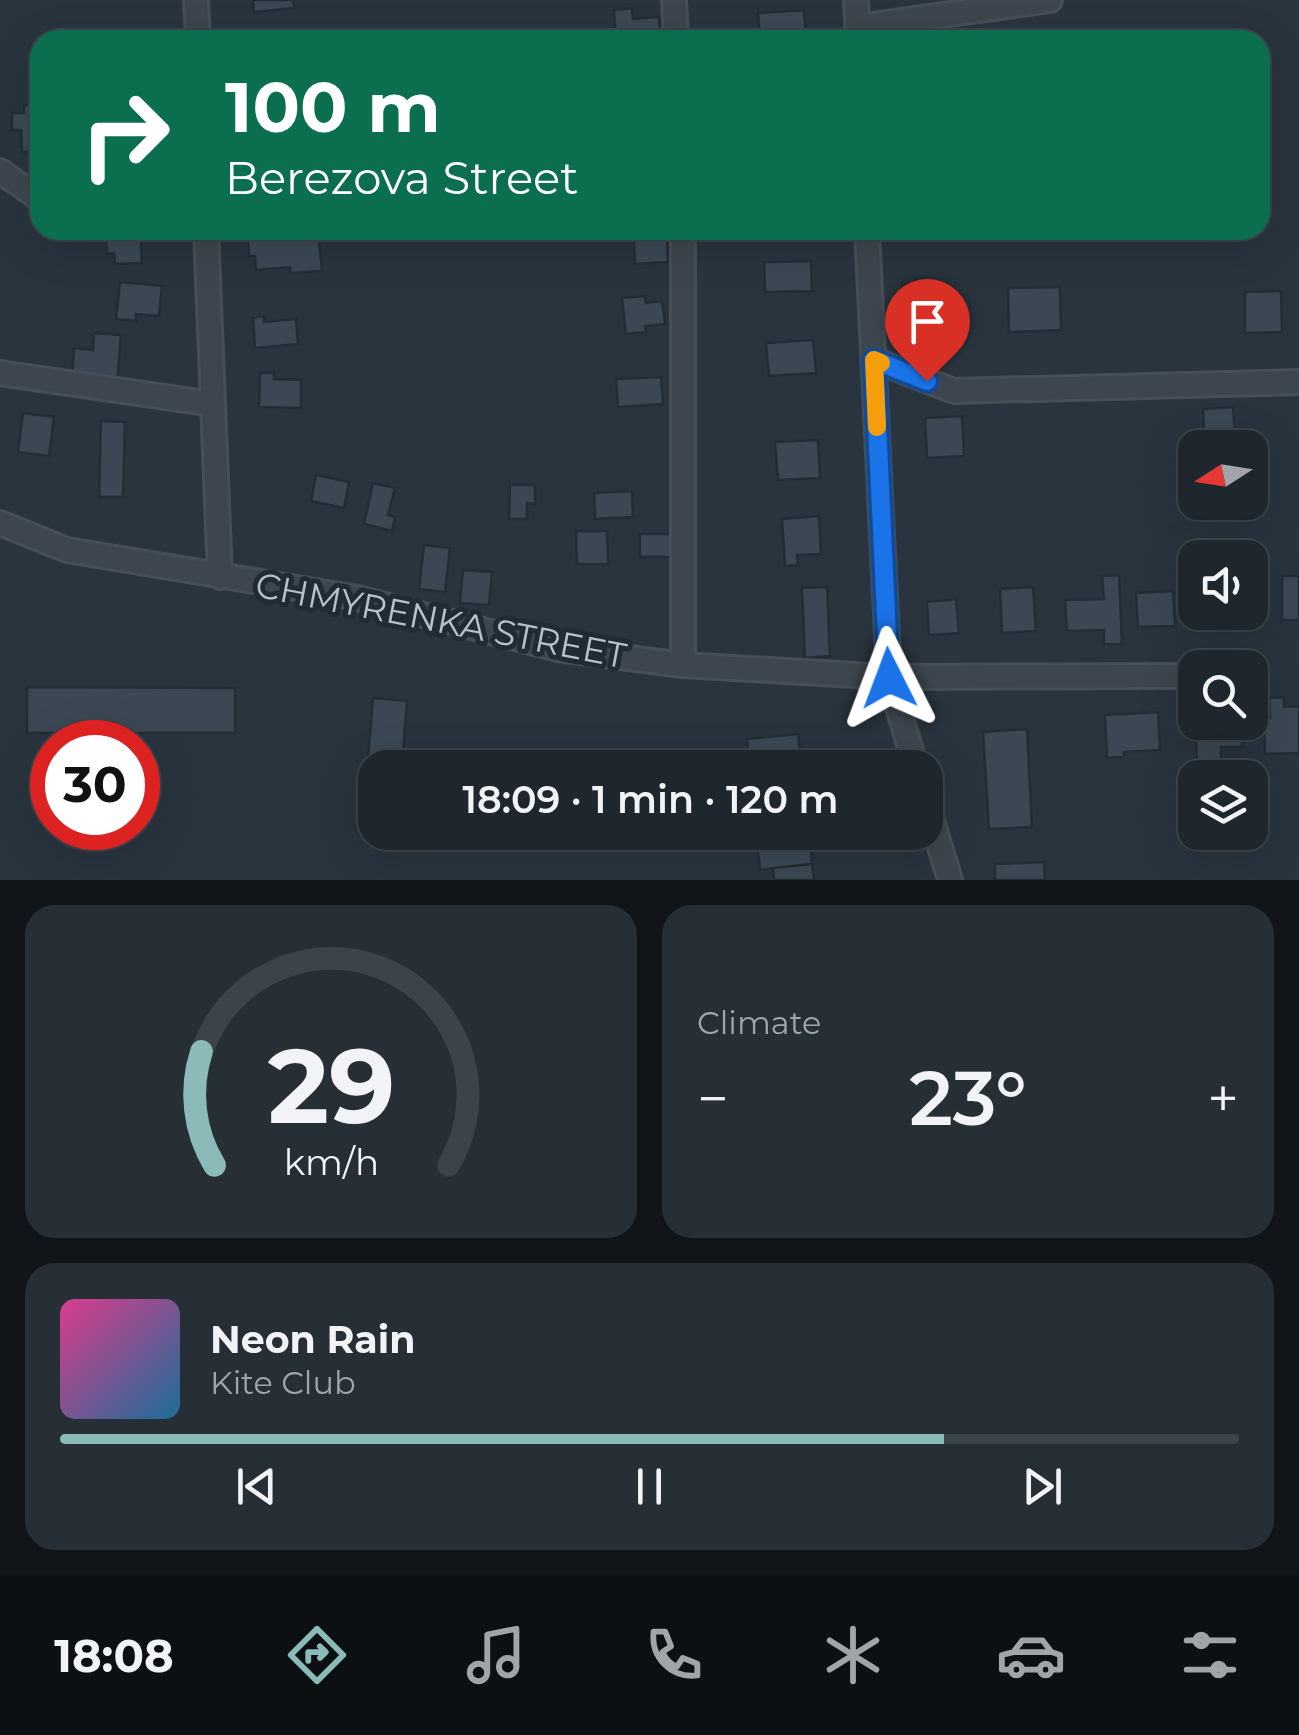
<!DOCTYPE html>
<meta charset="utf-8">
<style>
:root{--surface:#1f272e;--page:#272f36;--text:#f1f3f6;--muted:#a1a5aa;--line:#3c444a;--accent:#8bbbb9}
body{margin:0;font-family:Montserrat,sans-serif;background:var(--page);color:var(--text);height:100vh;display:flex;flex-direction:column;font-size:38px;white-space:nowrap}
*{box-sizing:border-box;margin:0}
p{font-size:32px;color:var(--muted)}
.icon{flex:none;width:55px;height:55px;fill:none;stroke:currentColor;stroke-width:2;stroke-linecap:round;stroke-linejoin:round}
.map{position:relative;height:880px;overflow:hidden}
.side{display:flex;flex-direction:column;gap:25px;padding:25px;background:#111519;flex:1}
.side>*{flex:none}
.guide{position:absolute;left:30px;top:30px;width:1240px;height:210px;border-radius:30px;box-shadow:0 10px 40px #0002,0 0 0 2px var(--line);background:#0b6e4f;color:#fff;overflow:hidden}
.needle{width:65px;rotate:258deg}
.tools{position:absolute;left:1178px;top:430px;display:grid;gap:20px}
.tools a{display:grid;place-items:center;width:90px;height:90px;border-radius:20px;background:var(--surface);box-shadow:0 10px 40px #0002,0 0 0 2px var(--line);font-size:50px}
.speed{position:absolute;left:30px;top:720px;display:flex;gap:20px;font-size:50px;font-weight:700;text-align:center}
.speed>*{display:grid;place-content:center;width:130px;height:130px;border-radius:50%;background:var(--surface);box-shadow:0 10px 40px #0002,0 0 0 2px var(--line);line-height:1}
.speed .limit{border:15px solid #d22;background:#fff;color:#111}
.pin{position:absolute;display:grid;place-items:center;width:85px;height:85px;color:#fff;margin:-102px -42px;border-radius:50% 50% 50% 0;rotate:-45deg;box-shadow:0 0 10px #0007}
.pin .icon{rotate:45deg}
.me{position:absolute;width:110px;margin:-55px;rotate:357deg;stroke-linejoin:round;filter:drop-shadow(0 0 8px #0008)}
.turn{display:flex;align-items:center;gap:35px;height:210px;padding:0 30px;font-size:45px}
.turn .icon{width:130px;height:130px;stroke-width:2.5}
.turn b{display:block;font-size:70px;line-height:85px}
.big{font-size:75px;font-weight:600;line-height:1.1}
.side .widget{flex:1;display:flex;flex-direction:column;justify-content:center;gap:15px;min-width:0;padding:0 35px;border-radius:30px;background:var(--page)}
.side .dial{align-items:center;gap:0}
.dial svg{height:260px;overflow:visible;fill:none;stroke:var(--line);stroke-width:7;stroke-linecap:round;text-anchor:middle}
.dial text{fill:var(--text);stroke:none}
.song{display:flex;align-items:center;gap:30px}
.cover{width:120px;height:120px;border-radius:15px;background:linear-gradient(135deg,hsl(330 70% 55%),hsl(200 70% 35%))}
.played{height:10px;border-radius:5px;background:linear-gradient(90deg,var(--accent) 75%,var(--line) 75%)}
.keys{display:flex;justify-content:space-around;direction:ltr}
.heat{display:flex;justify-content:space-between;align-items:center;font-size:55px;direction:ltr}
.side .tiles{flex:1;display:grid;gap:25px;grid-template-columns:1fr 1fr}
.widget:last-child{grid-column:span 2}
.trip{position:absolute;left:358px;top:750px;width:585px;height:100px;border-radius:30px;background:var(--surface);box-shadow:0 10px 40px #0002,0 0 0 2px var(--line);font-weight:600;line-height:100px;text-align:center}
.tabs{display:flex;height:160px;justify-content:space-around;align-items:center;background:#0c1012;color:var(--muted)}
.tabs .icon{width:70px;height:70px}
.tabs .selected{color:var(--accent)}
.tabs b{font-size:45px;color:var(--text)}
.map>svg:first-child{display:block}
.building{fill:#3b4853;stroke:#232d35;stroke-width:2.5}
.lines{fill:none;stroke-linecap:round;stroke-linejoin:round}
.street-casing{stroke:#464f57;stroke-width:28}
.street{stroke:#3d464e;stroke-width:22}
.route-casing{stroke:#114b97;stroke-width:25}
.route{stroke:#1a73e8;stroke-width:18}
.slow{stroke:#f59e0b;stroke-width:18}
.labels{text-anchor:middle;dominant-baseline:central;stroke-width:10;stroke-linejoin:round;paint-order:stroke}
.street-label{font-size:35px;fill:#b9c1c8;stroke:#212b33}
</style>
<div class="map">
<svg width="1299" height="880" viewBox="0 0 1299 880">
<rect width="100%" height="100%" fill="#29343e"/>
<g class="building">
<path d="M253 0H293L294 8 254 12Z"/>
<path d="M632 8 633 19 659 17 661 40H616L614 10Z"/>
<path d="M804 10 806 36 760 40 758 13Z"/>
<path d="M24 105H40V151L22 152 21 130H12V113H24Z"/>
<path d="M105 230H140L142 263 115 264 114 253 107 254Z"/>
<path d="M283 230H318L322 271 290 273V267L256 270 255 256H249L248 241 284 238Z"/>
<path d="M667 240 668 262 635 264 634 241Z"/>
<path d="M811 261 812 291 765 292 764 262Z"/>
<path d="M120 282 162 286 159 316 136 314V321L116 319Z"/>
<path d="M1060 287 1061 330 1009 332 1008 288Z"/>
<path d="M1281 291 1282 332 1245 333V292Z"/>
<path d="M645 296 646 303 662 301 665 324 645 326 646 332 626 334 622 298Z"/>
<path d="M264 316V322L296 319 298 344 255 348 253 318Z"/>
<path d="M94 333 121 335 117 383 72 380 74 348 93 350Z"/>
<path d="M813 340 816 373 769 376 766 343Z"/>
<path d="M260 373H274V379L301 380V408L259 407Z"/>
<path d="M661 377 663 404 618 407 616 379Z"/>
<path d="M1233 407 1236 447 1205 448 1203 409Z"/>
<path d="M23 413 54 417 49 456 18 452Z"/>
<path d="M962 416 964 456 927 458 925 418Z"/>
<path d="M101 421 125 422 123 497H99Z"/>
<path d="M818 440 820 478 778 480 775 442Z"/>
<path d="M316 475 349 482 344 508 311 501Z"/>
<path d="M373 483 395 488 388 515 395 517 392 531 364 524Z"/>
<path d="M510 485H535V504L527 503V519H509Z"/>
<path d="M632 491 633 517 595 519 594 493Z"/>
<path d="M819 516 821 554 797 555 798 565 785 566 782 519Z"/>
<path d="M576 531H607L608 564H577Z"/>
<rect x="640" y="534" width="31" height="23"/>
<path d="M424 545 450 548 445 592 419 589Z"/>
<path d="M463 570 492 572 489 605 460 603Z"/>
<path d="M1119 575 1122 644H1104V630L1067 631 1065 600 1104 599 1102 576Z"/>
<rect x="1282" y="576" width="17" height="44"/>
<path d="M827 587 830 656 805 658 802 588Z"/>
<path d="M1033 587 1036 631 1002 633 1000 589Z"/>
<path d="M1173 591 1175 626 1138 627 1136 593Z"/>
<path d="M956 599 959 633 929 635 927 602Z"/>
<path d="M27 687 235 688V733H27Z"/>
<path d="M1284 697V707L1299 706V753L1265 754 1264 718H1270L1269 698Z"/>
<path d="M373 698 407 701 402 768H375V785H366Z"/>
<path d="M1158 712 1160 750 1124 752V757L1107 758 1105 715Z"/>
<path d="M1212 722H1241L1242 747H1221V762L1197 763 1196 729H1212Z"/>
<path d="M1027 729 1032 827 989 829 983 732Z"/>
<path d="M798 734 802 768H749L747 739Z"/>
<path d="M756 832H809L812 864 760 870Z"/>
<path d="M1044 862 1045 880H995V864Z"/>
<path d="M812 864 814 880H774L773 868Z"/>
</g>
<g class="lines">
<defs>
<g id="street">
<path d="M196 0 198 40"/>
<path d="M674 0 676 40"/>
<path d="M856 0 858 40"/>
<path d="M858 27 1050 0"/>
<path d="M0 171 40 199"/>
<path d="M206 230 220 577"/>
<path d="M683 230V665"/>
<path d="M867 230 889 677 916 768"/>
<path d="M874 360 954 391 1299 382"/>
<path d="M0 373 213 404"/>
<path d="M0 523 67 550 357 598 558 649 683 665 889 677 1195 676"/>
<path d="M1250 674H1254"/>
<path d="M925 797 950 880"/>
</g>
</defs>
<use href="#street" class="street-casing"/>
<use href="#street" class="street"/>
</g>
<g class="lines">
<defs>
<path id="route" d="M889 678 874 360 927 381"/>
</defs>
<use href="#route" class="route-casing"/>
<use href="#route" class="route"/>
<path class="slow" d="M877 427 874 360 881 363"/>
</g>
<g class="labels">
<g class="street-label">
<text transform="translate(441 620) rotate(11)">CHMYRENKA STREET</text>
</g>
</g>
</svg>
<div class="tools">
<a><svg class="needle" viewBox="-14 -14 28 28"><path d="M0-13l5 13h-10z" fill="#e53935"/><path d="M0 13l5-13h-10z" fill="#a1a5aa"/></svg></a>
<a><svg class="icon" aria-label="sound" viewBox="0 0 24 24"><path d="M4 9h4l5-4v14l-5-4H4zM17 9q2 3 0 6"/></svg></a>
<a><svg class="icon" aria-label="search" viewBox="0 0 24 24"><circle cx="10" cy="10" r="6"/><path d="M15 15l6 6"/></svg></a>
<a><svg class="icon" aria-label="layers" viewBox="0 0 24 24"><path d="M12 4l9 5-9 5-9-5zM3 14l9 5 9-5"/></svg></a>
</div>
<div class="speed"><div class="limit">30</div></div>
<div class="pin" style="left:927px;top:381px;background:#d93025"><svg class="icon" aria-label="arrive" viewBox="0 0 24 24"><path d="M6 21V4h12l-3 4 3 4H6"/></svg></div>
<svg class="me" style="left:889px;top:678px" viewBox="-20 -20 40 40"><path d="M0-17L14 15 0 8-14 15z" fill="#1a73e8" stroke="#fff" stroke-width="4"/></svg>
<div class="trip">18:09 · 1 min · 120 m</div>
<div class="guide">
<div class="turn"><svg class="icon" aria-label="right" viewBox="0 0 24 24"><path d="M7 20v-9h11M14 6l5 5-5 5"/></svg><div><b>100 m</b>Berezova Street</div></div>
</div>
</div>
<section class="side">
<div class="tiles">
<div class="widget dial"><svg viewBox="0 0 100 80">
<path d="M14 69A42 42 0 1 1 86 69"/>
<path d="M14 69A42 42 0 0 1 10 34" stroke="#8bbbb9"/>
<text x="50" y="56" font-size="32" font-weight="700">29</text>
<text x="50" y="72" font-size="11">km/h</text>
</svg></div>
<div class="widget"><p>Climate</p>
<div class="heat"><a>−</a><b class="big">23°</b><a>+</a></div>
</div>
<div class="widget">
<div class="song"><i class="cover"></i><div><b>Neon Rain</b><p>Kite Club</p></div></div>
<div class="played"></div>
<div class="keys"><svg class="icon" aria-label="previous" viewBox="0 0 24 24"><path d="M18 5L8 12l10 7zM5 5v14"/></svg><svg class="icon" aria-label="pause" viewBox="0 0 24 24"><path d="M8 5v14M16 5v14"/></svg><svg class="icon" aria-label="next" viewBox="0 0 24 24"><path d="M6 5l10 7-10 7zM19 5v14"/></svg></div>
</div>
</div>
</section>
<nav class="tabs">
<b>18:08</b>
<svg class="icon selected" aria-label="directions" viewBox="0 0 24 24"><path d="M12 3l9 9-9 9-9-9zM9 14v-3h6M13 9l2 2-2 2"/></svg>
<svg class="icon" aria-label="music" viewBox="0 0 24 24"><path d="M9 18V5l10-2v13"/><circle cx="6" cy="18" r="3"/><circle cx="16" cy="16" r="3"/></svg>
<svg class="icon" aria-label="phone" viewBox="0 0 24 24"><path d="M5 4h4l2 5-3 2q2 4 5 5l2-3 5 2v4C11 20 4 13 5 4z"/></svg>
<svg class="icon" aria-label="climate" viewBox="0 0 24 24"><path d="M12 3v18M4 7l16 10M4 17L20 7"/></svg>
<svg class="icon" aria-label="car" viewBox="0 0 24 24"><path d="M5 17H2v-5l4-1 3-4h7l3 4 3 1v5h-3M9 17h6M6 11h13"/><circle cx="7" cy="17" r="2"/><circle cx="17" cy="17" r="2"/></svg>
<svg class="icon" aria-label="filters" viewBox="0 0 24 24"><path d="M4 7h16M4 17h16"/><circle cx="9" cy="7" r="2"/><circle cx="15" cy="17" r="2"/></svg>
</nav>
